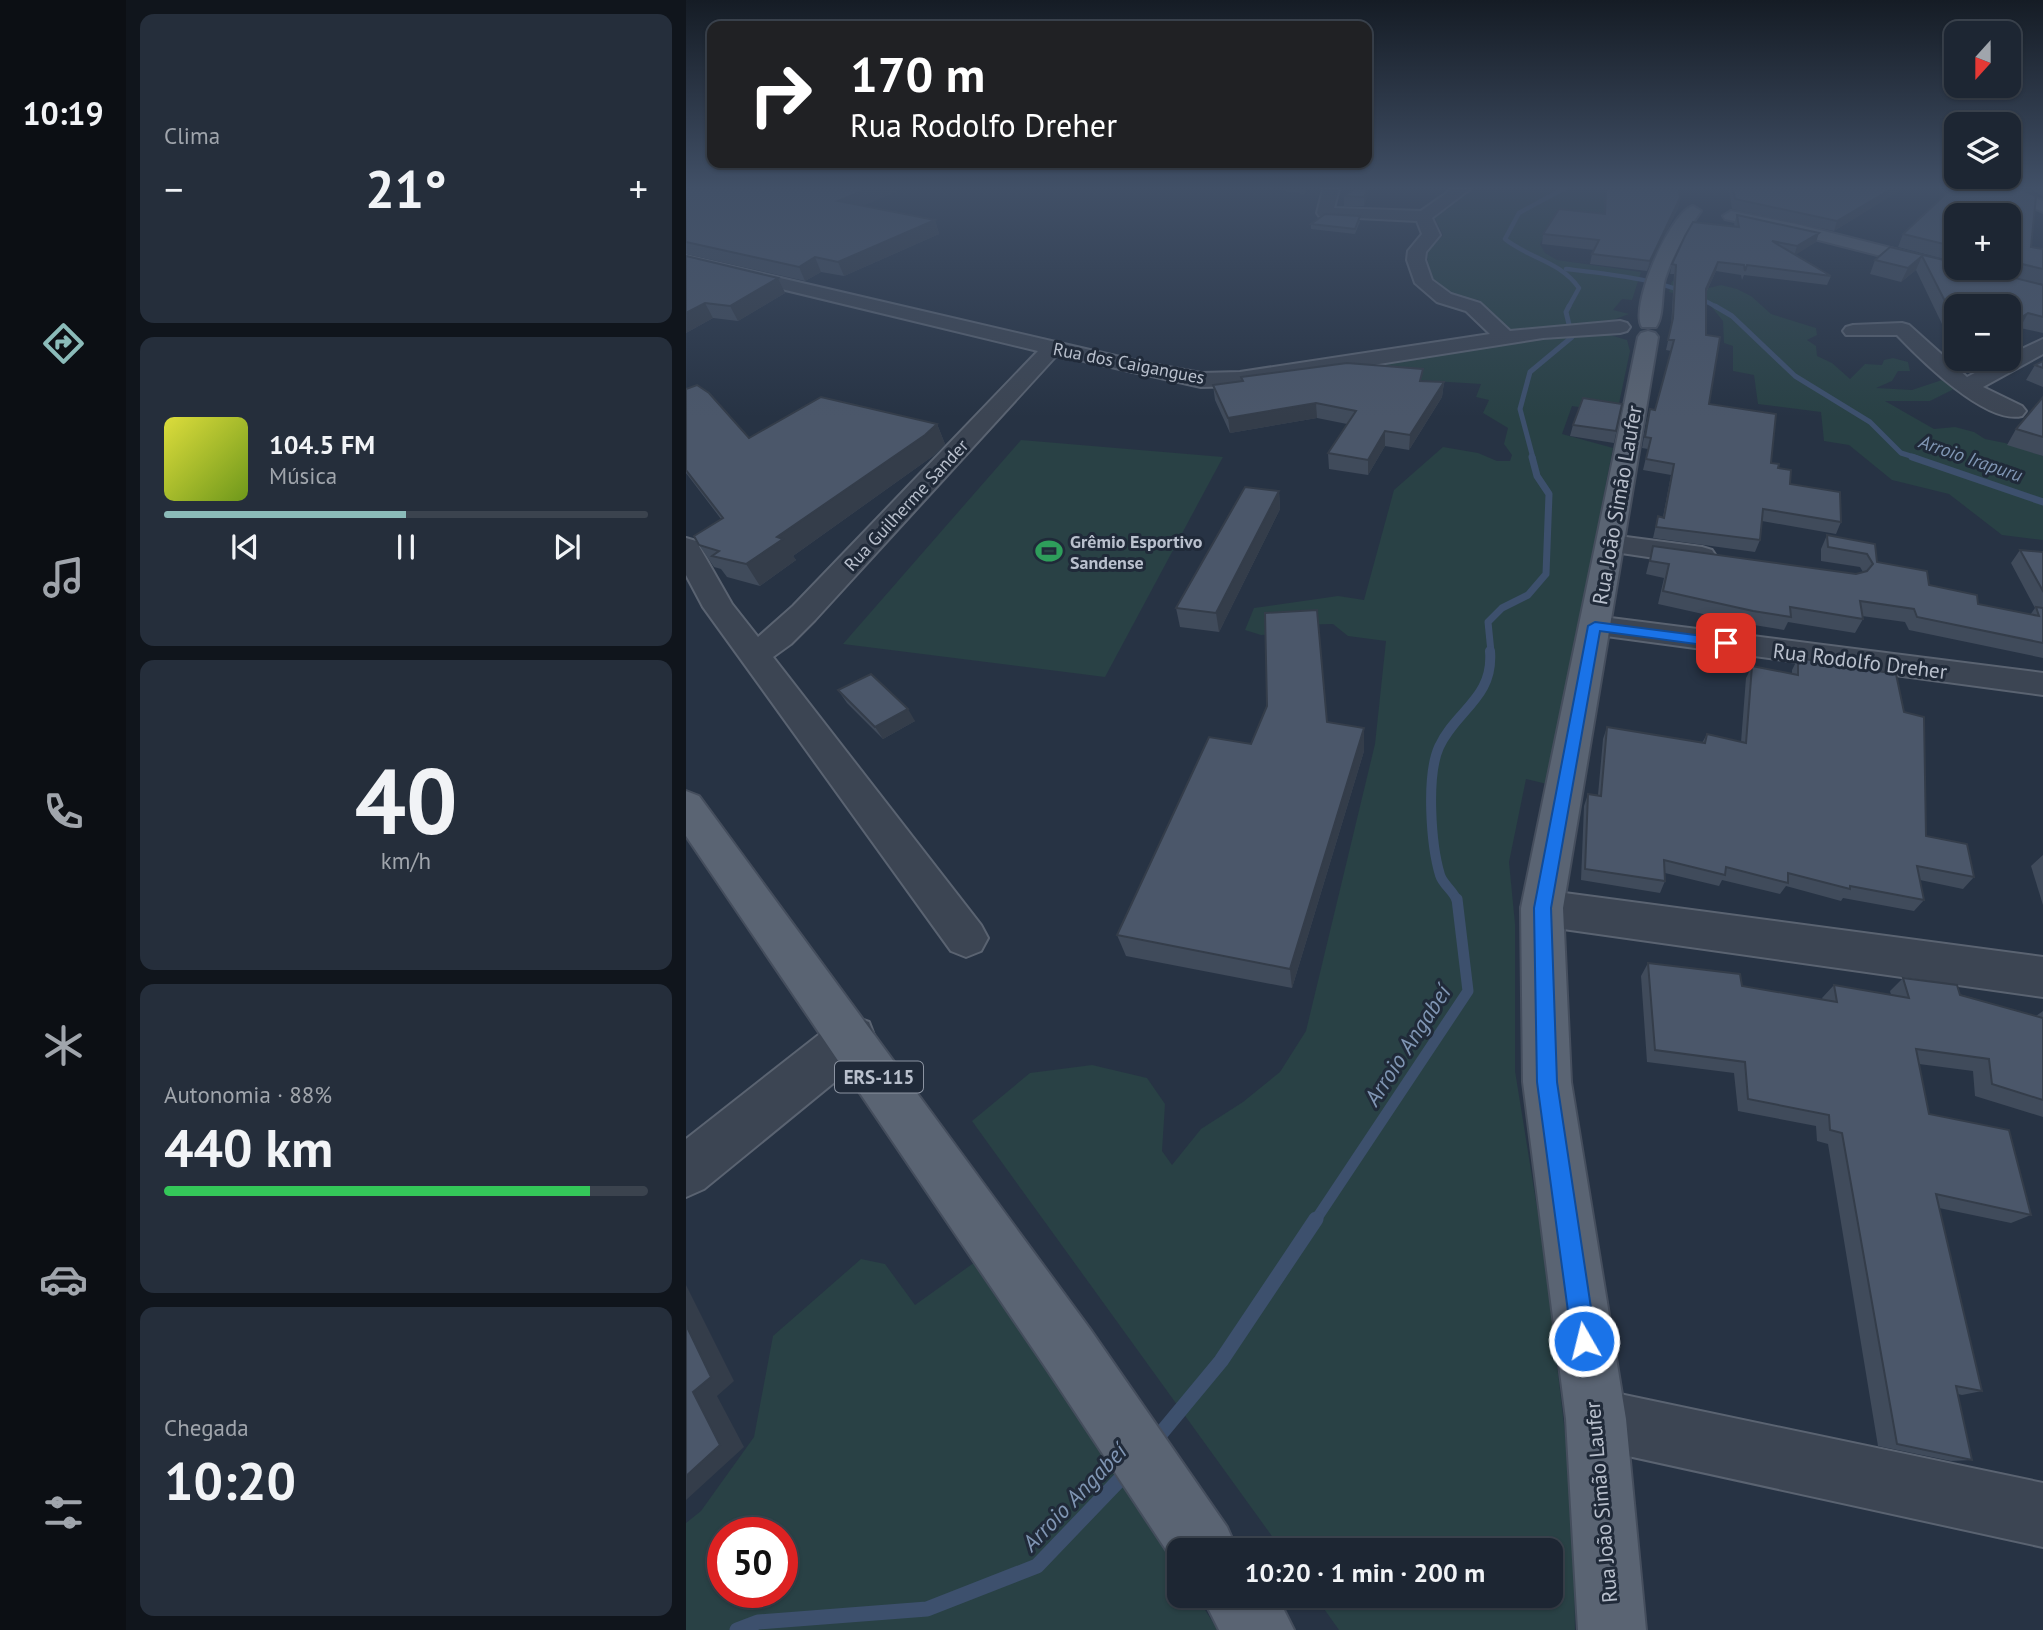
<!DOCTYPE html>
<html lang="pt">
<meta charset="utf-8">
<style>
:root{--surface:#1d2633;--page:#252e3b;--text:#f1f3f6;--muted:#a0a5ac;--line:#3b434e;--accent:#8bbbb9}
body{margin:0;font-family:"PT Sans",sans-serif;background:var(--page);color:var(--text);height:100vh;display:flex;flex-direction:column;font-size:26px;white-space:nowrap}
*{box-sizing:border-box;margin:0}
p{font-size:23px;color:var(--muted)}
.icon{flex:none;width:38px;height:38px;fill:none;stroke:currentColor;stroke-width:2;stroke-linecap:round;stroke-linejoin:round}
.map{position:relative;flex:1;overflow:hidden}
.side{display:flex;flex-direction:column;gap:14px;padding:14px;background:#10151c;width:560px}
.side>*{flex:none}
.hud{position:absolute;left:21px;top:21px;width:665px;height:147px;border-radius:14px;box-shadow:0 2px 5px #0004,0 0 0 2px var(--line);background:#202124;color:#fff;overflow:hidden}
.needle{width:46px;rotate:201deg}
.buttons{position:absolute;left:1258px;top:21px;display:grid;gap:14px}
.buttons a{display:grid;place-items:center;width:77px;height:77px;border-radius:14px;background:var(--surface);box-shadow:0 2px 5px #0004,0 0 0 2px var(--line);font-size:35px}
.speed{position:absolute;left:21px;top:1517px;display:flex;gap:14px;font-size:35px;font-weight:700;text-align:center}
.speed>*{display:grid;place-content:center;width:91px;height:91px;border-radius:50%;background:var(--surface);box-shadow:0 2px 5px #0004,0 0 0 2px var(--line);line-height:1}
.speed .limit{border:10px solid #d22;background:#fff;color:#111}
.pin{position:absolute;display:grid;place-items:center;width:60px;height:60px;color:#fff;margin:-30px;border-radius:14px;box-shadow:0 4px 10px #0006}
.me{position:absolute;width:77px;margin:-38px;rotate:352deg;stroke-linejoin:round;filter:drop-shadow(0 0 5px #0008)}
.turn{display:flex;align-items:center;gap:24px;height:147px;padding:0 28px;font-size:32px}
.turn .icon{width:91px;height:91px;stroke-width:2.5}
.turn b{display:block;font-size:49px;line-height:60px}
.big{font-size:52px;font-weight:600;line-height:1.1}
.side .tile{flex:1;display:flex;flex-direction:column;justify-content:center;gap:10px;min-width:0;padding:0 24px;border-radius:14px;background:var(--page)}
.side .dial{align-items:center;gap:0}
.dial b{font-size:91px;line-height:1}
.song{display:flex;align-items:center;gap:21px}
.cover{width:84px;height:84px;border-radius:10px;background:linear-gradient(135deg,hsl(60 70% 55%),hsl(80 70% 35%))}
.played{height:7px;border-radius:4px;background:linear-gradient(90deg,var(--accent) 50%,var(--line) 50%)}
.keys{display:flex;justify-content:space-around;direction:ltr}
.heat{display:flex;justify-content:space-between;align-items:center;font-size:38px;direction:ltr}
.charge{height:10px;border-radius:5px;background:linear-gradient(90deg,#34c759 88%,var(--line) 0)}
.trip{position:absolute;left:481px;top:1538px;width:396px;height:70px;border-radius:14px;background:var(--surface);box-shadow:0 2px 5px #0004,0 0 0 2px var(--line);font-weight:600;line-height:70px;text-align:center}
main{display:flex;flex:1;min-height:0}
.tabs{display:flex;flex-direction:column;width:126px;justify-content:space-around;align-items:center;background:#0c0f14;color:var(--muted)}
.tabs .icon{width:49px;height:49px}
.tabs .active{color:var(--accent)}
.tabs b{font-size:32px;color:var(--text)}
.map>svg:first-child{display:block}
.green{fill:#294145;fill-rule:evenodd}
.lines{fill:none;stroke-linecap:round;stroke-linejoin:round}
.stream-far5{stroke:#3d506d;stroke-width:4.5}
.stream-far4{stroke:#3d506d;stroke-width:5}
.stream-far3{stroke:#3d506d;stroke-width:7}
.stream-far2{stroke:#3d506d;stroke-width:10}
.stream-far1{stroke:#3d506d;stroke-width:11}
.stream{stroke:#3d506d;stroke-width:15}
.minor-casing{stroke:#5a6371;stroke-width:4}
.major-casing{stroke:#454e5d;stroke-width:4}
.minor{fill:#3c4553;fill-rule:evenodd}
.major{fill:#5a6473;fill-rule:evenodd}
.wall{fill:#404b5b}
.shaded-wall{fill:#343d4a}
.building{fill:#4b576a;stroke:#343d4a;stroke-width:2}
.route{fill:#1a73e8;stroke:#114b97;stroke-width:2}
.labels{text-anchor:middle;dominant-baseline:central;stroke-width:6;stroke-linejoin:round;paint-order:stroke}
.far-street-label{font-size:18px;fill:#b9c0cd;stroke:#202a39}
.far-poi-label{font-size:18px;font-weight:bold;fill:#b9c0cd;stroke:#202a39;text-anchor:start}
.far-water-label{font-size:19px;font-style:italic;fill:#8096b4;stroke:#202a39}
.shield{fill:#202a39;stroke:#8b93a1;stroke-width:2}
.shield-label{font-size:19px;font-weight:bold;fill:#b9c0cd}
.street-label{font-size:21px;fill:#b9c0cd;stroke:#202a39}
.water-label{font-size:23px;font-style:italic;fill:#8096b4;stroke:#202a39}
</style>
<main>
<nav class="tabs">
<b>10:19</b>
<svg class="icon active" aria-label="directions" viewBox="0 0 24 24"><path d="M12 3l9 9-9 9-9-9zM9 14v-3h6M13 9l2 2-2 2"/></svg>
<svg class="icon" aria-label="music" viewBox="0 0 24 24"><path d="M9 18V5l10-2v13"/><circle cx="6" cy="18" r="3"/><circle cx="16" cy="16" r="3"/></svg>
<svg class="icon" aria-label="phone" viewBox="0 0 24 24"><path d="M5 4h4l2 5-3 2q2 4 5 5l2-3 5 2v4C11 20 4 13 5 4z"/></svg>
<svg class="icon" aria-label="climate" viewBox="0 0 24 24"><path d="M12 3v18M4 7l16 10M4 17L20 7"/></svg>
<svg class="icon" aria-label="car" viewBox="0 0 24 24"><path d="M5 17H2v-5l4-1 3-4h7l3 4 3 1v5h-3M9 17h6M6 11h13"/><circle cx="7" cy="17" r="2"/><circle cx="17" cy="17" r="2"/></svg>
<svg class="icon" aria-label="filters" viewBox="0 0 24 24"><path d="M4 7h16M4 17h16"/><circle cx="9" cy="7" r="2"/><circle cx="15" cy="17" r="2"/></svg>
</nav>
<section class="side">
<div class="tile"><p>Clima</p>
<div class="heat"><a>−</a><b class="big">21°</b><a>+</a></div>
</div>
<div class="tile">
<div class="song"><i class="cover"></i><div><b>104.5 FM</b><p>Música</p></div></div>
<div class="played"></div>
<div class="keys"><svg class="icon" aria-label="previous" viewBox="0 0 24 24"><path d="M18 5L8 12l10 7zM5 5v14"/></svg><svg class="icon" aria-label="pause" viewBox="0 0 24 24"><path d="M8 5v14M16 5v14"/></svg><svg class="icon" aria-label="next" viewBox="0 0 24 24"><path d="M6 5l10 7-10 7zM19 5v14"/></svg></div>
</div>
<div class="tile dial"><b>40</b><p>km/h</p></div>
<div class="tile"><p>Autonomia · 88%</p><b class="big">440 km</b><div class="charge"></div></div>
<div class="tile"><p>Chegada</p><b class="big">10:20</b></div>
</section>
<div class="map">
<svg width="1357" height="1630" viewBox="0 0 1357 1630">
<rect width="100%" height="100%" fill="#273344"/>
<g class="green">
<path d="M787 189H918L921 221 869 214 854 244 859 253 871 260 955 272 946 300 936 299 927 310 943 314 927 320 823 330 793 300 766 295 748 282 743 273 741 252 757 235 749 218Z"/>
<path d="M986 281 1019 289 1035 285 1051 289 1065 296 1085 314 1130 328 1131 335 1121 340 1130 346 1131 356 1146 363 1164 379 1179 364 1196 365 1198 360 1207 358 1222 362 1224 371H1212L1206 381 1190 388 1226 390 1265 377 1276 385 1244 401H1199L1248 429 1269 427 1288 432 1299 439 1319 443 1357 456V540L1316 535 1263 494 1206 480 1163 445 1138 441 1135 412 1072 404 1068 375 1047 371V346L1038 343 1037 321 1024 305 983 292Z"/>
<path d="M905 333H917L941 340 944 351 931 413 886 406 876 434 927 448 861 784 840 779 823 862 829 924V1071L857 1245 887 1502 889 1630H653L629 1596H864V1550H596L286 1121 344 1073 406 1065 461 1078 479 1104 476 1151 486 1165 515 1129 557 1102 594 1072 620 1031 689 744 700 641 662 636 647 624 604 625 591 634 575 635 559 630 568 608 652 596 678 600 708 490 757 447 792 453 811 461H824L826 455 818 444 822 428 797 413 803 400 790 397 795 384 682 377 686 362 845 339Z"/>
<path d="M335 440 537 457 419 677 157 644Z"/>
<path d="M175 1259 199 1264 229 1305 289 1262 493 1571 494 1596H510L532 1630H0V1523L15 1511 68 1437 87 1336ZM37 1533H96V1592H37Z"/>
</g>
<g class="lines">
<g class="stream-far5">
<path d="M877 189 833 213 819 239C844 259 874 261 893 288L882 308"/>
<path d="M880 269C932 275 986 280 1032 308"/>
</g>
<g class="stream-far4">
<path d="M1029 306 1046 316 1109 376 1184 422 1215 453 1231 458"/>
<path d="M847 458 834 409 844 372 886 337 880 312 883 306"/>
</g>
<g class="stream-far3">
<path d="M1226 457 1357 502"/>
<path d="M805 652 802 622 816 608 842 595 860 574 863 494 851 476 846 457"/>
</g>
<path class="stream-far2" d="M771 901C768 891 757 885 754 875 745 845 740 776 753 747 770 710 808 698 804 651"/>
<path class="stream-far1" d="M629 1221 782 991 771 899"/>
<g class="stream">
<path d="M467 1443 535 1361 630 1219"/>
<path d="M51 1630 72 1622 241 1609 351 1566 441 1472"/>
</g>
<defs>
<g id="minor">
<path d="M637 189H653L648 208 735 211 766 189H784L746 218 754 235 740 252 739 260 746 280 765 294 794 303 824 331 934 321 941 323 944 327 941 331 934 333 857 338 554 386 515 387 371 355 129 620 105 644 87 657 295 925 302 938 295 951 280 957 265 951 17 607 0 575V538L10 541 46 604 72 637 107 606 352 351 0 266V256L460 363 515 373 554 372 804 334 780 311 751 302 729 283 721 260 722 251 736 234 731 221 633 216 631 213Z"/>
<path d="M1216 323 1223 325 1281 377 1316 359H1323V355L1357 339V354L1297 387 1336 406 1340 411 1336 416C1300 425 1235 360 1211 335H1160L1157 331 1160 327 1167 325Z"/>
<path d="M925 535 1016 547 1026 550 1030 556 1026 562 1016 565 915 550 911 544 915 538Z"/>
<path d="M909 616 1357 673V695L898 633 893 626 898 619Z"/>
<path d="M856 890 1357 957V997L856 926 841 921 835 908 841 895Z"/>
<path d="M166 1016 183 1022 189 1038 183 1054 18 1189 0 1197V1139L149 1022Z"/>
<path d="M910 1389 1357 1483V1547L910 1449 888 1441 880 1419 888 1397Z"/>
</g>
<g id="major">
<path d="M1307 189H1328L1357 201V212Z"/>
<path d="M1007 206 1015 211C1000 232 987 254 979 279 975 293 978 316 970 327H956C943 307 984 212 1007 206Z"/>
<path d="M1045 211 1110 224 1256 261 1259 265 1250 270 1109 234 1039 219 1037 216Z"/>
<path d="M962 331 969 333 972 337 877 908 885 1082 940 1419 960 1630H892L880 1419 837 1082 835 908 952 337 955 333Z"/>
<path d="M0 791 13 796 404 1329 541 1527 551 1550H494V1571L362 1371 0 836Z"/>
<path d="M516 1596H591L608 1630H533Z"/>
</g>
</defs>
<use href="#minor" class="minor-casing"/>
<use href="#major" class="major-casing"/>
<use href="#minor" class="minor"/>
<use href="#major" class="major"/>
</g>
<g class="wall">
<path d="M0 189H216L176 206 249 220 253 234 158 276 135 272 119 281 0 254Z"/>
<path d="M586 189H621L618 194Z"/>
<path d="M668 189H684L678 206H658V196Z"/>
<path d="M919 189H995L994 192V198L992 208 961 271 904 264 906 254 908 250 856 244 857 234 918 214Z"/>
<path d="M1043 189H1216L1148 231 1046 209Z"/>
<path d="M1265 189H1334L1350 196 1345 247 1357 249V284L1341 281 1357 285V333L1334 328 1323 335V306H1270V329L1256 324 1230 270 1215 282 1184 274 1189 260 1204 247 1270 263V268H1323V215H1270V262L1212 247 1217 234Z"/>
<path d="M1335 189H1357V196L1346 190 1345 193Z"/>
<path d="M1051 215 1130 242 1109 254 1145 276 1141 285 1058 275 1056 280 1055 275 1030 271 1020 293V335L1023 404 1085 463 1092 468 1104 484 1155 522 1150 534 1076 521 1074 540 1069 552 967 538 972 516 977 517 985 475 957 470 962 449 956 448 961 420 964 409 969 410 985 351 980 350 985 328 988 274H984L986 264 1049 227 1048 224Z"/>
<path d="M674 221 669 234 625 229V224Z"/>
<path d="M0 256 92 278 99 293 52 321 27 318 0 333Z"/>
<path d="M1357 361V387L1340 380 1349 365Z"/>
<path d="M555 377 737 381 758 382 756 397 723 450 699 446 682 475 643 469 642 453 661 424 631 418 544 433 529 400 527 385 555 381Z"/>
<path d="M0 389 63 438 251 424 259 444 247 456 107 556 110 560 74 586 41 577 35 569 28 567 13 545 35 519 0 473Z"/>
<path d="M1357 397V456L1321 445 1330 429Z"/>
<path d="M936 404 928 443 884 436 887 425Z"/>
<path d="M593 491 594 509 533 632 494 627 490 608Z"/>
<path d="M1141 535 1189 544 1191 562 1243 585 1292 604 1344 615 1349 608 1325 563 1334 550 1357 552V658L1223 630 1219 622 1176 616 1177 619 1169 633 1102 622 1098 630 1062 624 972 604 978 578 960 574 967 546 1170 574 1177 572 1174 567 1135 561V549Z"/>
<path d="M1112 658 1240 836 1288 877 1277 889 1234 880 1238 900 1228 911 1157 898 1155 901 1100 886 1094 894 1036 880 1033 886 979 873V881L974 893 895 880 898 806 902 794 912 795 917 739 921 727 1016 743 1021 734 1055 742 1060 678 1066 666 1106 674V670Z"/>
<path d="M152 690 229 721 197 739 161 703Z"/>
<path d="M641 722 678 751 606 988 440 956 431 935 565 744Z"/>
<path d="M1357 855V905L1345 866Z"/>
<path d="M962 963 1056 986 1137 1000 1136 998 1148 985 1205 995 1204 991 1217 978 1350 1016 1357 1011V1117L1289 1096 1287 1071 1233 1064 1243 1114 1345 1215 1325 1223 1253 1208 1296 1391 1276 1395 1272 1394 1286 1460 1265 1461 1192 1446 1142 1144 1131 1141 1130 1126 1052 1111 1048 1073 961 1062 955 976Z"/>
</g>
<g class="shaded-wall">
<path d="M181 189H216L157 214 152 201Z"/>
<path d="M681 189H684L678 206V197Z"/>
<path d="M1205 189H1216L1148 231 1151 221Z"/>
<path d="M994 198 992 208 961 271 964 261Z"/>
<path d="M249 220 253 234 158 276 152 262Z"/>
<path d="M1133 233 1130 242 1108 256 1111 246Z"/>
<path d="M1236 256 1230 270 1215 282 1222 268Z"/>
<path d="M129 257 135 272 119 281 113 267Z"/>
<path d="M1032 262 1030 271 1017 299 1020 289Z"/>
<path d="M92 278 99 293 52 321 44 306Z"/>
<path d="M19 303 27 318 0 333V313Z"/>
<path d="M1342 313 1334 328 1323 335V325Z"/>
<path d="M758 382 756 397 723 450 724 435Z"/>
<path d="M630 403 631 418 544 433 542 418Z"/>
<path d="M251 424 259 444 247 456 107 556 110 560 74 586 60 564 91 537Z"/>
<path d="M699 431V446L682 475V460Z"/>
<path d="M593 491 594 509 533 632 530 613Z"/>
<path d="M222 709 229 721 197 739 189 727Z"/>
<path d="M678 728V751L606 988 604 969Z"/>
<path d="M0 1285 48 1381 31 1396 58 1447 0 1500V1476L7 1392 0 1325Z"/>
</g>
<g class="building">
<path d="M0 189H181L152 201 249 220 152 262 129 257 113 267 0 242Z"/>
<path d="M668 189H681L678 197 658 196Z"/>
<path d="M920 189H993L994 198 964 261 906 254 913 240 857 234 873 209 919 214Z"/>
<path d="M1047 189H1205L1151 221 1049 199Z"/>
<path d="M1265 189H1334L1350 196 1345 247 1357 249V269L1323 261V215H1270V247L1217 234Z"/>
<path d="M639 214 674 216 669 229 625 224Z"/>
<path d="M1051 215 1133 233 1111 246 1086 241 1145 276 1061 265 1059 271 1058 265 1032 262 1020 289V335L1034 337 1023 404 1090 414 1085 463 1093 464 1092 468 1105 470 1104 484 1154 492 1155 522 1077 509 1074 540 970 527 972 516 978 518 988 464 960 459 965 438 959 437 964 409 969 410 988 340H982L987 318 990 265 986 264 999 236 1007 222 1053 227Z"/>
<path d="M1204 247 1270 263V268H1289L1357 285V317L1342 313 1323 325V306H1270V312L1263 309 1236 256 1222 268 1189 260Z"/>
<path d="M0 256 92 278 44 306 19 303 0 313Z"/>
<path d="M1357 361V368L1349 365Z"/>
<path d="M661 363 737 369 734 381 758 382 724 435 699 431 682 460 642 453 670 411 630 403 542 418 527 385 557 381 555 377Z"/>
<path d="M11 385 23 393 63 438 135 397 251 424 239 435 91 537 97 539 60 564 26 556 33 551 13 545 8 536 37 518 0 470V389Z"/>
<path d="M1357 397V437L1330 429Z"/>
<path d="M897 398 936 404 930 431 887 425Z"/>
<path d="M559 487 593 491 530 613 490 608Z"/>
<path d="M1141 535 1189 544 1191 562 1241 571 1243 585 1291 595 1292 604 1353 616 1350 607 1357 608V643L1231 617 1228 609 1174 601 1177 619 1104 607 1105 617 1067 611 977 591 983 564 964 561 967 546 1170 574 1181 571 1187 564 1181 554 1142 547Z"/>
<path d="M1334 550 1357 552V591Z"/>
<path d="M631 610 641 722 678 728 604 969 431 935 523 737 565 744 581 706 579 613Z"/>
<path d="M1112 658 1210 674 1218 712 1238 717 1240 836 1281 844 1288 877 1231 866 1238 900 1164 886V889L1102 873V883L1040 867 1039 875 978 860 979 881 899 869 902 794 915 796 921 727 1019 743 1021 734 1060 743 1066 666 1112 675Z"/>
<path d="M185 674 222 709 189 727 152 690Z"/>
<path d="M962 963 1054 974 1056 986 1151 1002 1148 985 1223 998 1217 978 1271 985 1274 995 1357 1018V1100L1306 1084 1303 1059 1230 1049 1243 1114 1323 1130 1345 1215 1250 1194 1296 1391 1270 1386 1286 1460 1211 1444 1156 1133 1144 1130 1143 1115 1062 1099 1059 1062 969 1050Z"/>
<path d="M0 1325 25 1377 7 1392 34 1445 0 1476Z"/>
</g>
<linearGradient id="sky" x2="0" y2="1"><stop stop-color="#151c25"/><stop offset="0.45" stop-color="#415067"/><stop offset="1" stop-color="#415067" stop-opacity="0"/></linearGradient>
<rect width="1357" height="417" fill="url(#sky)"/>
<path class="route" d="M909 622 1040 639 1047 643 1040 648 914 631 865 908 871 1082 910 1341 907 1349 898 1353 890 1349 886 1341 851 1082 848 908 902 626Z"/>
<defs>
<symbol id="stadium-bare" viewBox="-9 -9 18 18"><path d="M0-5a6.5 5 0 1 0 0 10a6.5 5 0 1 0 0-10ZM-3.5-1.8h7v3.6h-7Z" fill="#2e9e5b" stroke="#202a39" stroke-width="2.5" paint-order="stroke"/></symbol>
</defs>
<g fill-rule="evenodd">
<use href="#stadium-bare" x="344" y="532" width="38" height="38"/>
</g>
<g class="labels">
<g class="far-street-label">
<text transform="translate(443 363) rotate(11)">Rua dos Caigangues</text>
<text transform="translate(220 505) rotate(-47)">Rua Guilherme Sander</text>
</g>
<g class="far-poi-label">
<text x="384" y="541">Grêmio Esportivo<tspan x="384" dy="21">Sandense</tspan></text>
</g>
<g class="far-water-label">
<text transform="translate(1285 458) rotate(19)">Arroio Irapuru</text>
</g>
<rect class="shield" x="149" y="1061.5" width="88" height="31" rx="5"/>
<g class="shield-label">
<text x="193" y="1077">ERS-115</text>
</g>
<g class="street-label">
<text transform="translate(931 505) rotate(-80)">Rua João Simão Laufer</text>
<text transform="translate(1174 661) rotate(7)">Rua Rodolfo Dreher</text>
<text transform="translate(915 1502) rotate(-95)">Rua João Simão Laufer</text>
</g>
<g class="water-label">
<text transform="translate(721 1045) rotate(-57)">Arroio Angabeí</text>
<text transform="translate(388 1497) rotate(-46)">Arroio Angabeí</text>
</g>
</g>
</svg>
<div class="buttons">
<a><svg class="needle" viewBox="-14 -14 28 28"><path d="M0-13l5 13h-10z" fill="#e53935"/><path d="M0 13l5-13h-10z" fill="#a0a5ac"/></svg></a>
<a><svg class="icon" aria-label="layers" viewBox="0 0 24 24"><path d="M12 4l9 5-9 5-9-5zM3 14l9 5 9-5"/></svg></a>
<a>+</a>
<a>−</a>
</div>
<div class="speed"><div class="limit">50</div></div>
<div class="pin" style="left:1040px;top:643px;background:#d93025"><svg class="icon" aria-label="arrive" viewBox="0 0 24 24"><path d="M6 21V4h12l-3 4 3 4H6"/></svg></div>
<svg class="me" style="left:898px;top:1341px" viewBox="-20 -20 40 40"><circle r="17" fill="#1a73e8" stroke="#fff" stroke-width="3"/><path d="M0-11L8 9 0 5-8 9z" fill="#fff"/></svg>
<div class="trip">10:20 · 1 min · 200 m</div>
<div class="hud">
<div class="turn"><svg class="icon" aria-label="right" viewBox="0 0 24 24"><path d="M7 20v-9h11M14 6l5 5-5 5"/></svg><div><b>170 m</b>Rua Rodolfo Dreher</div></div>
</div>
</div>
</main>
